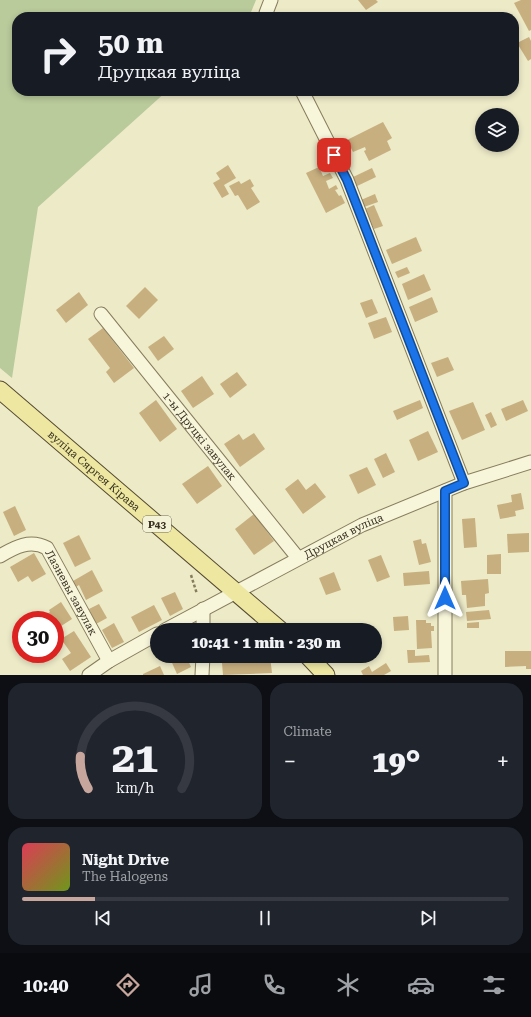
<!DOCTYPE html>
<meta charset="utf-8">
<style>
:root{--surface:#171b24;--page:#20242c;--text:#f1f3f6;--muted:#9ea1a6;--line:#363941;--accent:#c7a69d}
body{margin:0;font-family:"Roboto Serif",serif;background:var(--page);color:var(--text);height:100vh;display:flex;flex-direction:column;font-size:15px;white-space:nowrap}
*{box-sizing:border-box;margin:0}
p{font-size:13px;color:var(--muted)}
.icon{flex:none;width:22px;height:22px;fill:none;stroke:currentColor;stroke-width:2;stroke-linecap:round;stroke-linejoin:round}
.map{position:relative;height:675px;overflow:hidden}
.side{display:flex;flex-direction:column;gap:8px;padding:8px;background:#0d0f14;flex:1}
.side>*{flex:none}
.banner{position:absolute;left:12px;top:12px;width:507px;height:84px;border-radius:16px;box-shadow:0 2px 6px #0003;background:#171b24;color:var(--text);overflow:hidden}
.buttons{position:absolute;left:475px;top:108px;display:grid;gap:8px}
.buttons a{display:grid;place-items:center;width:44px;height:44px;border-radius:50%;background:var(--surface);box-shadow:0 2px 6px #0003;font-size:20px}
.speed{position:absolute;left:12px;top:611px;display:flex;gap:8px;font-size:20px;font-weight:700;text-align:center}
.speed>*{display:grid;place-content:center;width:52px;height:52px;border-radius:50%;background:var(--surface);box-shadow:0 2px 6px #0003;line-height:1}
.speed .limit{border:6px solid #d22;background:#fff;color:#111}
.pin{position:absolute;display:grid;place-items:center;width:34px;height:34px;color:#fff;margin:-17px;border-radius:8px;box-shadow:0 2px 6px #0006}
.me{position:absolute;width:44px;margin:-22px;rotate:0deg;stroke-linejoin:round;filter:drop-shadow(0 0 3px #0008)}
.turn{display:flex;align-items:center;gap:14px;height:84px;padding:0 20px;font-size:18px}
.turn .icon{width:52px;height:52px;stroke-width:2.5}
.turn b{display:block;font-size:28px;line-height:34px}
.big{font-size:30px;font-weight:800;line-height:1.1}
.side .widget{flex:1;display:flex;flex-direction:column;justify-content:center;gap:6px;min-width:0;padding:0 14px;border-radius:16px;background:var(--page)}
.side .dial{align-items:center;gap:0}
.dial svg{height:104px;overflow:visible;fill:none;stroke:var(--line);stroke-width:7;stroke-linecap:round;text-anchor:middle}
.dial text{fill:var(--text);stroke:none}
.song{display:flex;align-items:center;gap:12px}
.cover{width:48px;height:48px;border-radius:6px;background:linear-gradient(135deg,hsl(350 70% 55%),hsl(80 70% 35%))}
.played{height:4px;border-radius:2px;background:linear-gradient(90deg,var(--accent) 15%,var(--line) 15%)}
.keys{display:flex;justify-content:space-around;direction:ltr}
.heat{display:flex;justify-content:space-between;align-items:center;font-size:22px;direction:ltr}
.side .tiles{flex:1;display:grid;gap:8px;grid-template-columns:1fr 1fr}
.widget:last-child{grid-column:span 2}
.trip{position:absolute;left:150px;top:623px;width:232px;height:40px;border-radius:20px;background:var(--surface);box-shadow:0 2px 6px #0003;font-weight:800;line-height:40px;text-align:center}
.tab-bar{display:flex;height:64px;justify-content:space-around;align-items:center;background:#090b0e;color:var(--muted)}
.tab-bar .icon{width:28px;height:28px}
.tab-bar .selected{color:var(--accent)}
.tab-bar b{font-size:18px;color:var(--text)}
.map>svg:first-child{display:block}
.green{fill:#b9ca9b}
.building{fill:#c8af7f}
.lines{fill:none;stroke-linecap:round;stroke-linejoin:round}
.minor-casing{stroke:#877d5d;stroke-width:15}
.major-casing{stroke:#554a31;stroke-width:19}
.path{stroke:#877d5d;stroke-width:2.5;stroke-dasharray:3 2;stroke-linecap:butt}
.minor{stroke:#f7f5da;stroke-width:13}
.major{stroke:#ede7a1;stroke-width:17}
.route-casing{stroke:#114b97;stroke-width:10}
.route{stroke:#1a73e8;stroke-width:7}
.labels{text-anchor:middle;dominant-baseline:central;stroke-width:4;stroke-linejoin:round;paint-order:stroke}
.shield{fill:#f4f2d6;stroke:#706b57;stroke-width:1}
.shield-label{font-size:10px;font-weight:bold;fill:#383120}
.street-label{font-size:11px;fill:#383120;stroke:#f4f2d6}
</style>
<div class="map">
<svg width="531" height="675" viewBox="0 0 531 675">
<rect width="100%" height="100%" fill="#eceac7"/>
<path class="green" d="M0 0H256L249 17H17V91H167L38 207 12 378 0 368Z"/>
<g class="building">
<path d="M358 0H376L378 2 366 10Z"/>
<path d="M521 0H531V30L529 31 514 3Z"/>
<path d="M529 37 531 41V59L528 61 517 43Z"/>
<path d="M383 122 392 138 387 141 391 150 369 161 364 151 366 150 365 147 353 152 347 140Z"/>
<path d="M228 165 236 178 224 185 229 194 222 198 213 183 220 179 216 173Z"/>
<path d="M319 167 323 176 330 173 333 178 326 181 329 189 336 185 338 189 335 190 339 196 341 195 345 203 326 213 306 173Z"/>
<path d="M372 168 376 177 355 187 351 178Z"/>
<path d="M250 179 254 186 251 188 260 202 247 210 238 195 235 196 229 186 239 181 241 184Z"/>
<path d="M375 194 378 202 364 207 361 200Z"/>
<path d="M374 205 383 226 374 229 365 209Z"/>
<path d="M416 237 422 251 392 264 386 250Z"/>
<path d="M407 267 410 273 398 278 395 272Z"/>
<path d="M424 274 431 290 408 300 402 284Z"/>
<path d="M145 287 158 300 139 319 126 306Z"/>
<path d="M79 292 88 305 66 323 56 310Z"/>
<path d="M432 297 438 312 415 322 409 307Z"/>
<path d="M372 299 378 313 366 318 360 303Z"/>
<path d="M386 317 392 332 374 339 368 323Z"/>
<path d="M103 328 134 368 114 383 106 372 110 368 88 339Z"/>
<path d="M164 336 174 349 158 361 148 347Z"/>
<path d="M448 357 454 370 437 377 431 363Z"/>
<path d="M237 372 247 385 230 398 220 384Z"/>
<path d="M202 376 214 394 193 408 181 391Z"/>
<path d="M156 400 177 429 160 442 139 413Z"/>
<path d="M420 400 423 408 397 420 393 411Z"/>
<path d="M523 400 528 411 506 421 501 409Z"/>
<path d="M473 402 485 430 462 440 449 411Z"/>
<path d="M491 412 497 425 491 428 485 415Z"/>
<path d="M428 431 438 452 418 461 409 440Z"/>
<path d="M254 433 265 449 240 467 224 444 239 434 243 440Z"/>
<path d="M386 453 395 472 383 478 374 459Z"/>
<path d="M208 466 222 486 197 504 182 484Z"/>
<path d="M367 467 376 485 358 494 349 475Z"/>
<path d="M298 479 306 490 315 483 326 497 303 514 285 489Z"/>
<path d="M521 493 524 509 515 511 516 516 500 519 497 505 512 502 511 495Z"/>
<path d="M15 506 26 530 14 536 3 512Z"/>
<path d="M254 514 274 541 254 555 235 529Z"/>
<path d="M475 518 477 547 464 548 462 519Z"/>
<path d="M529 533V552L508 553 507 534Z"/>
<path d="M79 535 91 559 75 567 63 543Z"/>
<path d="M421 539 422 544 426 543 431 562 419 565 413 541Z"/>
<path d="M34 553 46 574 32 582 28 576 18 582 10 567Z"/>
<path d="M501 554V574H487V555Z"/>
<path d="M381 555 390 577 377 582 368 560Z"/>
<path d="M92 570 103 591 86 600 79 585 76 587 73 581Z"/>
<path d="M429 571 430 584 404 586 403 573Z"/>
<path d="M334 572 341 590 326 595 319 578Z"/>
<path d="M488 579 489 593 485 594V606L467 608 466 595H462L461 581Z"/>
<path d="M175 592 183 609 170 616 161 598Z"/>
<path d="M61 602 72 619 55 630V620H43L42 618 50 612 49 610Z"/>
<path d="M99 604 107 618 96 624 89 609Z"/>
<path d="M154 605 162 620 139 632 131 617Z"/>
<path d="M489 610 491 619 467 621 466 612Z"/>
<path d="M408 616 409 630 394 631 393 617Z"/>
<path d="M416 620H426V623H431V626H434V631H431L432 648 417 649Z"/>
<path d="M479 622V628H467V623Z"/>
<path d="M114 623 124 642 112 648 102 630Z"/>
<path d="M74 631 91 657 70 671 62 659 71 653 61 639Z"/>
<path d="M407 650H415V656L429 655 430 662 408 663Z"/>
<path d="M505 651H531V669H526V666L505 667Z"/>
<path d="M169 656H186L191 667 177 674Z"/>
<path d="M243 656H270L272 673 223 675 222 663 225 661 243 659Z"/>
<path d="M386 663 391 671 384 675H363L361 671 369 666 372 672Z"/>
<path d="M160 666 164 675H143V674Z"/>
</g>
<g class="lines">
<defs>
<g id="minor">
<path d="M267 17 266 13 271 0"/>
<path d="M302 91 347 180 464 483"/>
<path id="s1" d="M101 314 298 558"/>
<path id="s2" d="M0 556C15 547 30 539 47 548L109 661"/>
<path id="s3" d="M165 630 362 525 464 483 531 462"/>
<path d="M203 630V609"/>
<path d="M89 675 109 661 157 634"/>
<path d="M202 675 203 656"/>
<path d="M445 675V491"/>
</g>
<g id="major">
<path id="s4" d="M0 390 280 630"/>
<path d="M308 656 326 675"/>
</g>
</defs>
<use href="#minor" class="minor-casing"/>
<use href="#major" class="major-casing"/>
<path class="path" d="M191 575 197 594"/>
<use href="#minor" class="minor"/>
<use href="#major" class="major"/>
</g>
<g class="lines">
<defs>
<path id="route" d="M334 155 347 180 464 483 445 491V598"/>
</defs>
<use href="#route" class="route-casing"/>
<use href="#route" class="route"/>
</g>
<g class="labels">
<rect class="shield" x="143" y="516" width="28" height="16" rx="3"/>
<g class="shield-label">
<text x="157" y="524">Р43</text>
</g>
<g class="street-label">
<text stroke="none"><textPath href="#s1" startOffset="157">1-ы Друцкі завулак</textPath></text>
<text stroke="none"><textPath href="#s4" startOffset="124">вуліца Сяргея Кірава</textPath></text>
<text stroke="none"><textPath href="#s3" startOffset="202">Друцкая вуліца</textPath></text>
<text stroke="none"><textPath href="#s2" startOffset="101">Лазневы завулак</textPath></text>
</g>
</g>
</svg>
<div class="buttons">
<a><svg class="icon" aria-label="layers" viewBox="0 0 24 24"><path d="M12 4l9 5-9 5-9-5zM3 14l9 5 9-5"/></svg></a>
</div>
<div class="speed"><div class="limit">30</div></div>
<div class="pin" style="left:334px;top:155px;background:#d93025"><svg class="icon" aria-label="arrive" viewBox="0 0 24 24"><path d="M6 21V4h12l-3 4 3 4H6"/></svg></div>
<svg class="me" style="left:445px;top:598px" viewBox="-20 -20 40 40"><path d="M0-17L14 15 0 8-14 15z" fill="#1a73e8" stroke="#fff" stroke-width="4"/></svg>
<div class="trip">10:41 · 1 min · 230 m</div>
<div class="banner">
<div class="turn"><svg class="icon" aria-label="right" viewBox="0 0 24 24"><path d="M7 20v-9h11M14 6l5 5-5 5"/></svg><div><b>50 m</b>Друцкая вуліца</div></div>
</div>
</div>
<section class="side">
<div class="tiles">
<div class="widget dial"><svg viewBox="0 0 100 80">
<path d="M14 69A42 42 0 1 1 86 69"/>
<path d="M14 69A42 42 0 0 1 8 44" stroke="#c7a69d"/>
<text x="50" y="56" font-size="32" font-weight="700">21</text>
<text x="50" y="72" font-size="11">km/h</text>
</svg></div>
<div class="widget"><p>Climate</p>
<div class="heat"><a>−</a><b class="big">19°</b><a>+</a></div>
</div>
<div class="widget">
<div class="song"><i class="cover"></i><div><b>Night Drive</b><p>The Halogens</p></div></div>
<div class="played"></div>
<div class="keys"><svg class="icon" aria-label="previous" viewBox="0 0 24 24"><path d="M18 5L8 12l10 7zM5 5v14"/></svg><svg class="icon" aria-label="pause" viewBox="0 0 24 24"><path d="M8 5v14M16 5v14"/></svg><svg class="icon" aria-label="next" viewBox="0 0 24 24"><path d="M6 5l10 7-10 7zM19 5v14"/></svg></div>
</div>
</div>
</section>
<nav class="tab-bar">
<b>10:40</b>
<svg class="icon selected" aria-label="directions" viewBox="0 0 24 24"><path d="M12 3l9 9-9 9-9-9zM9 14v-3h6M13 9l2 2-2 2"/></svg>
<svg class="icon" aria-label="music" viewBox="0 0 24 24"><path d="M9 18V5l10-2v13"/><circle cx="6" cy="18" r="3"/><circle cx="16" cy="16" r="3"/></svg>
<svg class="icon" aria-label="phone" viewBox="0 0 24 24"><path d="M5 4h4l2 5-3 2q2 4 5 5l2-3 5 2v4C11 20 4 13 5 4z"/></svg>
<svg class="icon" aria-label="climate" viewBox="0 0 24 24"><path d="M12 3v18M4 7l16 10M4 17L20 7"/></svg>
<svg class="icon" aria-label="car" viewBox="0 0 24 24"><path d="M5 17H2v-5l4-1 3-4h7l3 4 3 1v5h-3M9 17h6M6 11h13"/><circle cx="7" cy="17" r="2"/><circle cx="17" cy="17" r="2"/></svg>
<svg class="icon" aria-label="filters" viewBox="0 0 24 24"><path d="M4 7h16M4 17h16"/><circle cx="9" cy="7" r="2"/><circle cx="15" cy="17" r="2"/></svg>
</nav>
